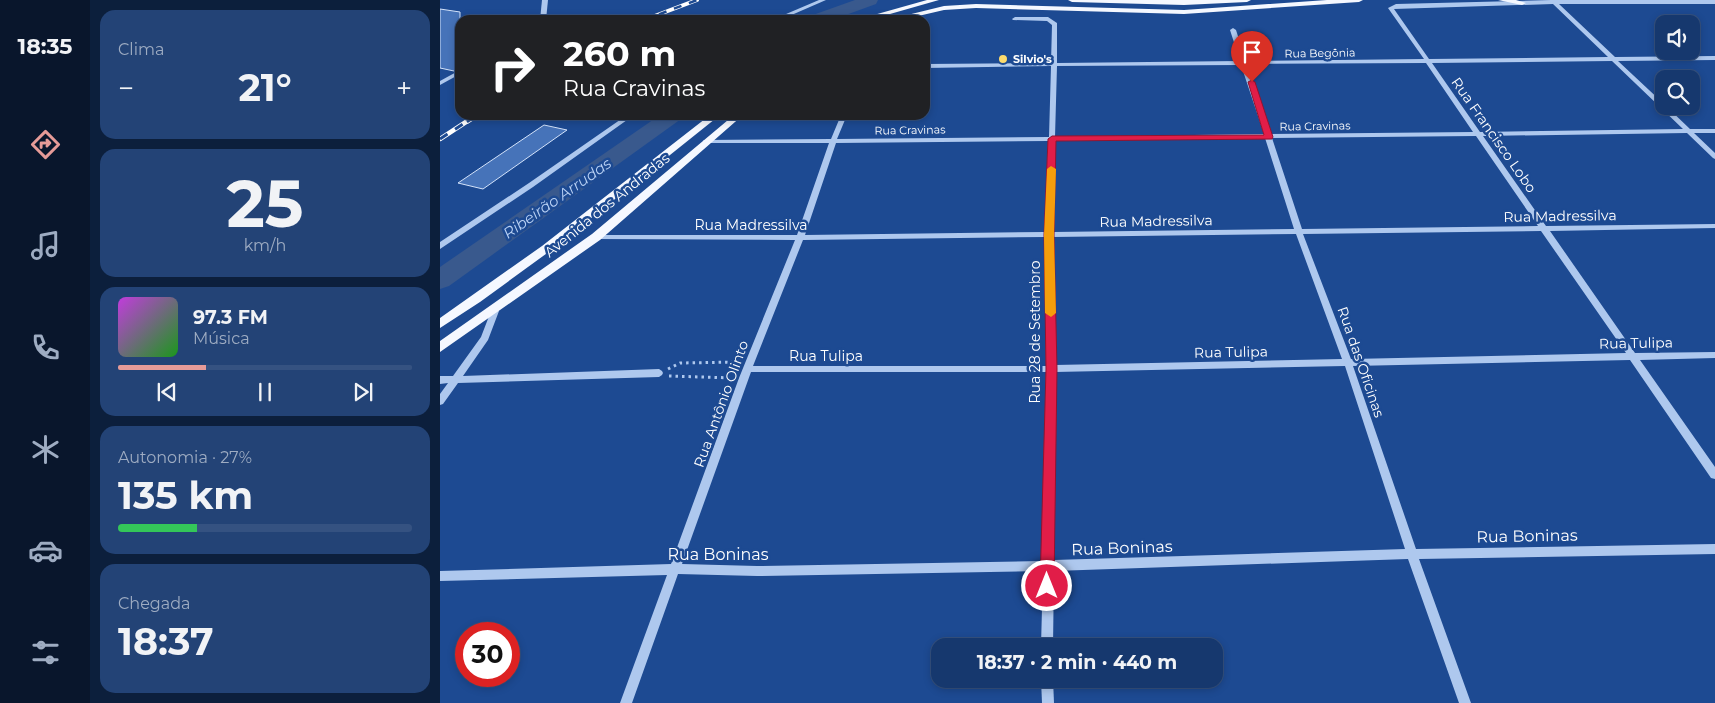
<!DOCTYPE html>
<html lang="pt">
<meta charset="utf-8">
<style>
:root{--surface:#16386e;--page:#234376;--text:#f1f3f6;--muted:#9eacc2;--line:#355281;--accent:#e69b98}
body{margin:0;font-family:Montserrat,sans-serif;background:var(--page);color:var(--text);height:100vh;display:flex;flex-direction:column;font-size:19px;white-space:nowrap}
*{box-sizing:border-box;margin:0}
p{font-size:16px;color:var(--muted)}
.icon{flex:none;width:28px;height:28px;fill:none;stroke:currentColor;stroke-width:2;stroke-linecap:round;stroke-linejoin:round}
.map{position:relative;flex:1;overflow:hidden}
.side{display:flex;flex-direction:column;gap:10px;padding:10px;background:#0c1f3c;width:350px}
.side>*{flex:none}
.guide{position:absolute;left:15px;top:15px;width:475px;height:105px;border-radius:15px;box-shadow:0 2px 8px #0003,0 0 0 1px var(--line);background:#202124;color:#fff;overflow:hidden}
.tools{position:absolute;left:1215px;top:15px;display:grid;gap:10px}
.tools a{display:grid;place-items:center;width:45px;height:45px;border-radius:10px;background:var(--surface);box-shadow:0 2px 8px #0003,0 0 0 1px var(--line);font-size:25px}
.speed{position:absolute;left:15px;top:622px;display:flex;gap:10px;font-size:25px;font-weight:700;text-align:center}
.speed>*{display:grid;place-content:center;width:65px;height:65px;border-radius:50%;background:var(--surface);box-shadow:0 2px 8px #0003,0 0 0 1px var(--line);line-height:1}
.speed .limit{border:8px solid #d22;background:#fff;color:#111}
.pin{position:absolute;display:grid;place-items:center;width:42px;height:42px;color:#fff;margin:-51px -21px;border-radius:50% 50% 50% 0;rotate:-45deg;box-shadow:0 0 5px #0007}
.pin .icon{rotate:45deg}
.me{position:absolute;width:55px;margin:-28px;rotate:0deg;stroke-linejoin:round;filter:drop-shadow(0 0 4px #0008)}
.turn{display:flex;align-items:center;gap:18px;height:105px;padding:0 25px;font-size:22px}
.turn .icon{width:65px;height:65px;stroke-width:2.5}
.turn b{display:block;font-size:35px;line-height:42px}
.big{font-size:38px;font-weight:700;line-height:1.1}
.side .card{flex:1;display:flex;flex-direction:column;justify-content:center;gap:8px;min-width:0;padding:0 18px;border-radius:15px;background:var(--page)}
.side .dial{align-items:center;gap:0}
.dial b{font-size:65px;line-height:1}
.song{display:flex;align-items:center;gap:15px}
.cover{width:60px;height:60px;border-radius:8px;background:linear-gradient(135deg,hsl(290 70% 55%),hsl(120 70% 35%))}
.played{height:5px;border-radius:2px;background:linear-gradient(90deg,var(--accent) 30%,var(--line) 30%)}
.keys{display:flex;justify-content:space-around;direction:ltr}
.heat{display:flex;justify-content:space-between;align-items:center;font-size:28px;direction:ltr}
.charge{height:8px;border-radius:4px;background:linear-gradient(90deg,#34c759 27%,var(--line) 0)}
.trip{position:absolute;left:491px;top:638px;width:292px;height:50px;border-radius:15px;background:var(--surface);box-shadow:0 2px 8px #0003,0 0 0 1px var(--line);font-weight:700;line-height:50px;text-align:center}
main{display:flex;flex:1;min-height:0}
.menu{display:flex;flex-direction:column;width:90px;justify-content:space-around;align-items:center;background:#09162c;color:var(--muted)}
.menu .icon{width:35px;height:35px}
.menu .current{color:var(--accent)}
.menu b{font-size:22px;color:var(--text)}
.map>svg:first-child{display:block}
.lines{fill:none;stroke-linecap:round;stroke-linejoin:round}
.river{fill:#39598d;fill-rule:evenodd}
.building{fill:#4673b9;stroke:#d4e3fa}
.path{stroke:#aec8ee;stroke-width:3;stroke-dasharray:2.5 4;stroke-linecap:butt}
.minor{fill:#aec8ee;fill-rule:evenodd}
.major{fill:#f5f8ff;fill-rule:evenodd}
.rail-far1-casing{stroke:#fff;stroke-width:4}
.rail-casing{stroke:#fff;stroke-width:4.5}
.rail-far1{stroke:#1d4a92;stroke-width:2.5;stroke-dasharray:8;stroke-linecap:butt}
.rail{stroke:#1d4a92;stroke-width:3;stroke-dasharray:9;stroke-linecap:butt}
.route{fill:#e11d48;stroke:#92132f}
.slow{fill:#f59e0b}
.poi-dot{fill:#fddb6d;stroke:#1d4a92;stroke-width:2}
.labels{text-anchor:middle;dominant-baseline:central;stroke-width:5;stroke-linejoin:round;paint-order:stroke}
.far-street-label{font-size:11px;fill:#fff;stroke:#1d4a92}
.far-poi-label{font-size:11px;font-weight:bold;fill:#fff;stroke:#1d4a92;text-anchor:start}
.street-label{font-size:14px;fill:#fff;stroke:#1d4a92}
.water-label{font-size:15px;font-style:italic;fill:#bad2f5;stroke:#1d4a92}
.near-street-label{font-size:16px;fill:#fff;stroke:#1d4a92}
</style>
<main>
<nav class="menu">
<b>18:35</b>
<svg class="icon current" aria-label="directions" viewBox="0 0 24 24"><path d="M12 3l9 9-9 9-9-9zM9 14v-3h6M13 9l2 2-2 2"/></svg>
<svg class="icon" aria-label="music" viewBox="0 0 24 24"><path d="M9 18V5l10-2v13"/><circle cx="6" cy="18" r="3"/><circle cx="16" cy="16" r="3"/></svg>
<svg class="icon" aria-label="phone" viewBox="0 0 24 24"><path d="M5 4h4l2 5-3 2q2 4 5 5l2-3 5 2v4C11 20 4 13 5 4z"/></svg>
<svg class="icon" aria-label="climate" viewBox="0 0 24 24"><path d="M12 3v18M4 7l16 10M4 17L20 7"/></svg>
<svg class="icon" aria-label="car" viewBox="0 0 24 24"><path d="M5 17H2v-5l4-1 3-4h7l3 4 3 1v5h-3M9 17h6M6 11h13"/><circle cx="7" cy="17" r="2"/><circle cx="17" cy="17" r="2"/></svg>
<svg class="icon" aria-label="filters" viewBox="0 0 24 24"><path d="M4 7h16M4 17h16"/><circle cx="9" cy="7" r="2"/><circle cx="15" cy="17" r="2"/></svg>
</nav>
<section class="side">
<div class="card"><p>Clima</p>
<div class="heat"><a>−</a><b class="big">21°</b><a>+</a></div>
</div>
<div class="card dial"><b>25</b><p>km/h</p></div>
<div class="card">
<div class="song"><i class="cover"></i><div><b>97.3 FM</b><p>Música</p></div></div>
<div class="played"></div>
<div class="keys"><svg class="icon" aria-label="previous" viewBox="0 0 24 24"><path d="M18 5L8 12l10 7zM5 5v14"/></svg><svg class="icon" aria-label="pause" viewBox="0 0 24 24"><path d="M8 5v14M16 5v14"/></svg><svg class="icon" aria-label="next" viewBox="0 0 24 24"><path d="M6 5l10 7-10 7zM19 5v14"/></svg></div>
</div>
<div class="card"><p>Autonomia · 27%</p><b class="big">135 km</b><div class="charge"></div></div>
<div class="card"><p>Chegada</p><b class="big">18:37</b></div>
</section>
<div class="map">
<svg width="1275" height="703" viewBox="0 0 1275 703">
<rect width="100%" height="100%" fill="#1d4a92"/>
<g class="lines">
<g class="river">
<path d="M415 0H438L436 4 392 20H367L370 16Z"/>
<path d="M220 115H244L241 119 9 286 0 289V267Z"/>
</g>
</g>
<g class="building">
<path d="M0 9 20 12V68L14 71 0 68Z"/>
<path d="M104 125 127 130 43 189 18 183Z"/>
</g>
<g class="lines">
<g class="path">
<path d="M228 369 240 363 298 362"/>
<path d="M229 376 293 378"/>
</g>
<g class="minor">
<path d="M102 0H108L106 20H100Z"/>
<path d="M379 0H386L340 20H332Z"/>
<path d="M1111 0H1275V4H1119L1175 57 1275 56V60L1178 61 1224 104V106H1226L1250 129H1275V133H1254L1275 153V159L1273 158 1247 133 1043 136 1106 226 1275 224V228L1110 231 1195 353 1275 352V358L1200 360 1275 467V479L1271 478 1190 360 913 366 976 549 1275 544V554L979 559 1031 703H1019L968 559 614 571 613 646H601L603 571 317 576 238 574 192 703H180L227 575 0 581V571L231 564 299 378 355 240 156 239 152 237 156 235H357L389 143H266L263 141 264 140 391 139 401 115H407L397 139 609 137 611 66 485 68V64L611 63 612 25 607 21 573 20 572 19 575 17H608L617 23V63L800 61 790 30 793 28 796 30 806 61 984 59 948 8 956 4ZM1113 4 1168 57 989 59 954 9ZM1172 61 1243 129 1040 132 992 63ZM986 63 1033 132 830 134 807 64ZM801 65 824 134 615 137 617 66ZM1036 136 1098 226 862 229 832 138ZM825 138 854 229 613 232 615 141ZM608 141 605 232 365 235 396 143ZM1101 231 1186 353 911 359 863 234ZM856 234 902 359 615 365 613 237ZM605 237 606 366H313L363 240ZM905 366 965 549 614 560 615 372ZM311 372H606L603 561 317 566 242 564Z"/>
<path d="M20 70V74L0 85V81Z"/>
<path d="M187 115H194L93 187 0 249V242L89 183Z"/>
<path d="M55 308 59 311 48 340 23 376 219 369 222 371 223 373 222 375 219 377 18 383 3 404 0 405V394L8 383 0 384V376H13L41 337 51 311Z"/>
<path d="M601 679H613L614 703H602Z"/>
</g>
<g class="major">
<path d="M487 0H499L429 20H416Z"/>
<path d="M628 0H811L807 2 744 5 632 2Z"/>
<path d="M887 0H923L919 2 744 14 536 8 504 10 461 20H447L504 6 536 4 744 10Z"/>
<path d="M1058 0H1076L1086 3 1082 5Z"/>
<path d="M270 115H280L110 251 40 302 0 328V318L102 246Z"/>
<path d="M294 115H303L160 240 0 352V341L152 234Z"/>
</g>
<defs>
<g id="rail-far1">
<path d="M204 20 257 0"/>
<path d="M27 122 38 115"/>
</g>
<path id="rail" d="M0 139 29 120"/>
</defs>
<use href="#rail-far1" class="rail-far1-casing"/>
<use href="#rail" class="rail-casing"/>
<use href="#rail-far1" class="rail-far1"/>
<use href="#rail" class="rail"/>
</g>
<path class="route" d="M812 80 815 82 833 137 832 139 616 141 614 235 617 369 614 586 612 591 607 594 602 591 600 586 606 369 604 235 608 139 612 136 824 135 808 82Z"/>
<path class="slow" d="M611 166 616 169 614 235 616 313 611 317 605 313 604 235 607 169Z"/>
<circle class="poi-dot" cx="563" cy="59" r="5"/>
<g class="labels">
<g class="far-street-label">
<text transform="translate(880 53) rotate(-1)">Rua Begônia</text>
<text transform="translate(875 126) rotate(-1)">Rua Cravinas</text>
<text transform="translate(470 130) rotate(-1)">Rua Cravinas</text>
</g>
<g class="far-poi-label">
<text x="573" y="59">Silvio's</text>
</g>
<g class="street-label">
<text transform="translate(1054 135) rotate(55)">Rua Francisco Lobo</text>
<text transform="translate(167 205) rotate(-39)">Avenida dos Andradas</text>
<text transform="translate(1120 216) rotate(-1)">Rua Madressilva</text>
<text transform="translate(716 221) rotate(-1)">Rua Madressilva</text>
<text x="311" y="225">Rua Madressilva</text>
<text transform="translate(595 332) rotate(-90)">Rua 28 de Setembro</text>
<text transform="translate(1196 343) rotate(-1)">Rua Tulipa</text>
<text transform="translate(791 352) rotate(-1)">Rua Tulipa</text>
<text x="386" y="356">Rua Tulipa</text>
<text transform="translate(921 362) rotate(71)">Rua das Oficinas</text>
<text transform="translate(281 404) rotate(-70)">Rua Antônio Olinto</text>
</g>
<g class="water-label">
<text transform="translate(117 198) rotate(-35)">Ribeirão Arrudas</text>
</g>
<g class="near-street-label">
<text transform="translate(1087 536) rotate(-1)">Rua Boninas</text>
<text transform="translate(682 548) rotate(-2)">Rua Boninas</text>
<text x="278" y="554">Rua Boninas</text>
</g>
</g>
</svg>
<div class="tools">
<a><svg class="icon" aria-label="sound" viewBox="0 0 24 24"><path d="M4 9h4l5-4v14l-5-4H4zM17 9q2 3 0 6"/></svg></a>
<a><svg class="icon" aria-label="search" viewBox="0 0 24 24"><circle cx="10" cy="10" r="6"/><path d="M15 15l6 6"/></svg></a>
</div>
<div class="speed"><div class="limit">30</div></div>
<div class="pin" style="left:812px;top:82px;background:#d93025"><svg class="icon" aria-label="arrive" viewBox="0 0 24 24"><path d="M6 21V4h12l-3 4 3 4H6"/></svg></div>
<svg class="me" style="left:607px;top:586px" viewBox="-20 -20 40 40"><circle r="17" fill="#e11d48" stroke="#fff" stroke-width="3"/><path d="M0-11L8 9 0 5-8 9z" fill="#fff"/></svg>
<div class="trip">18:37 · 2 min · 440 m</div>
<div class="guide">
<div class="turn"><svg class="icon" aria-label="right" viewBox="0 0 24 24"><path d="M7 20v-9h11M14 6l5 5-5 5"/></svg><div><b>260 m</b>Rua Cravinas</div></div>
</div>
</div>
</main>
